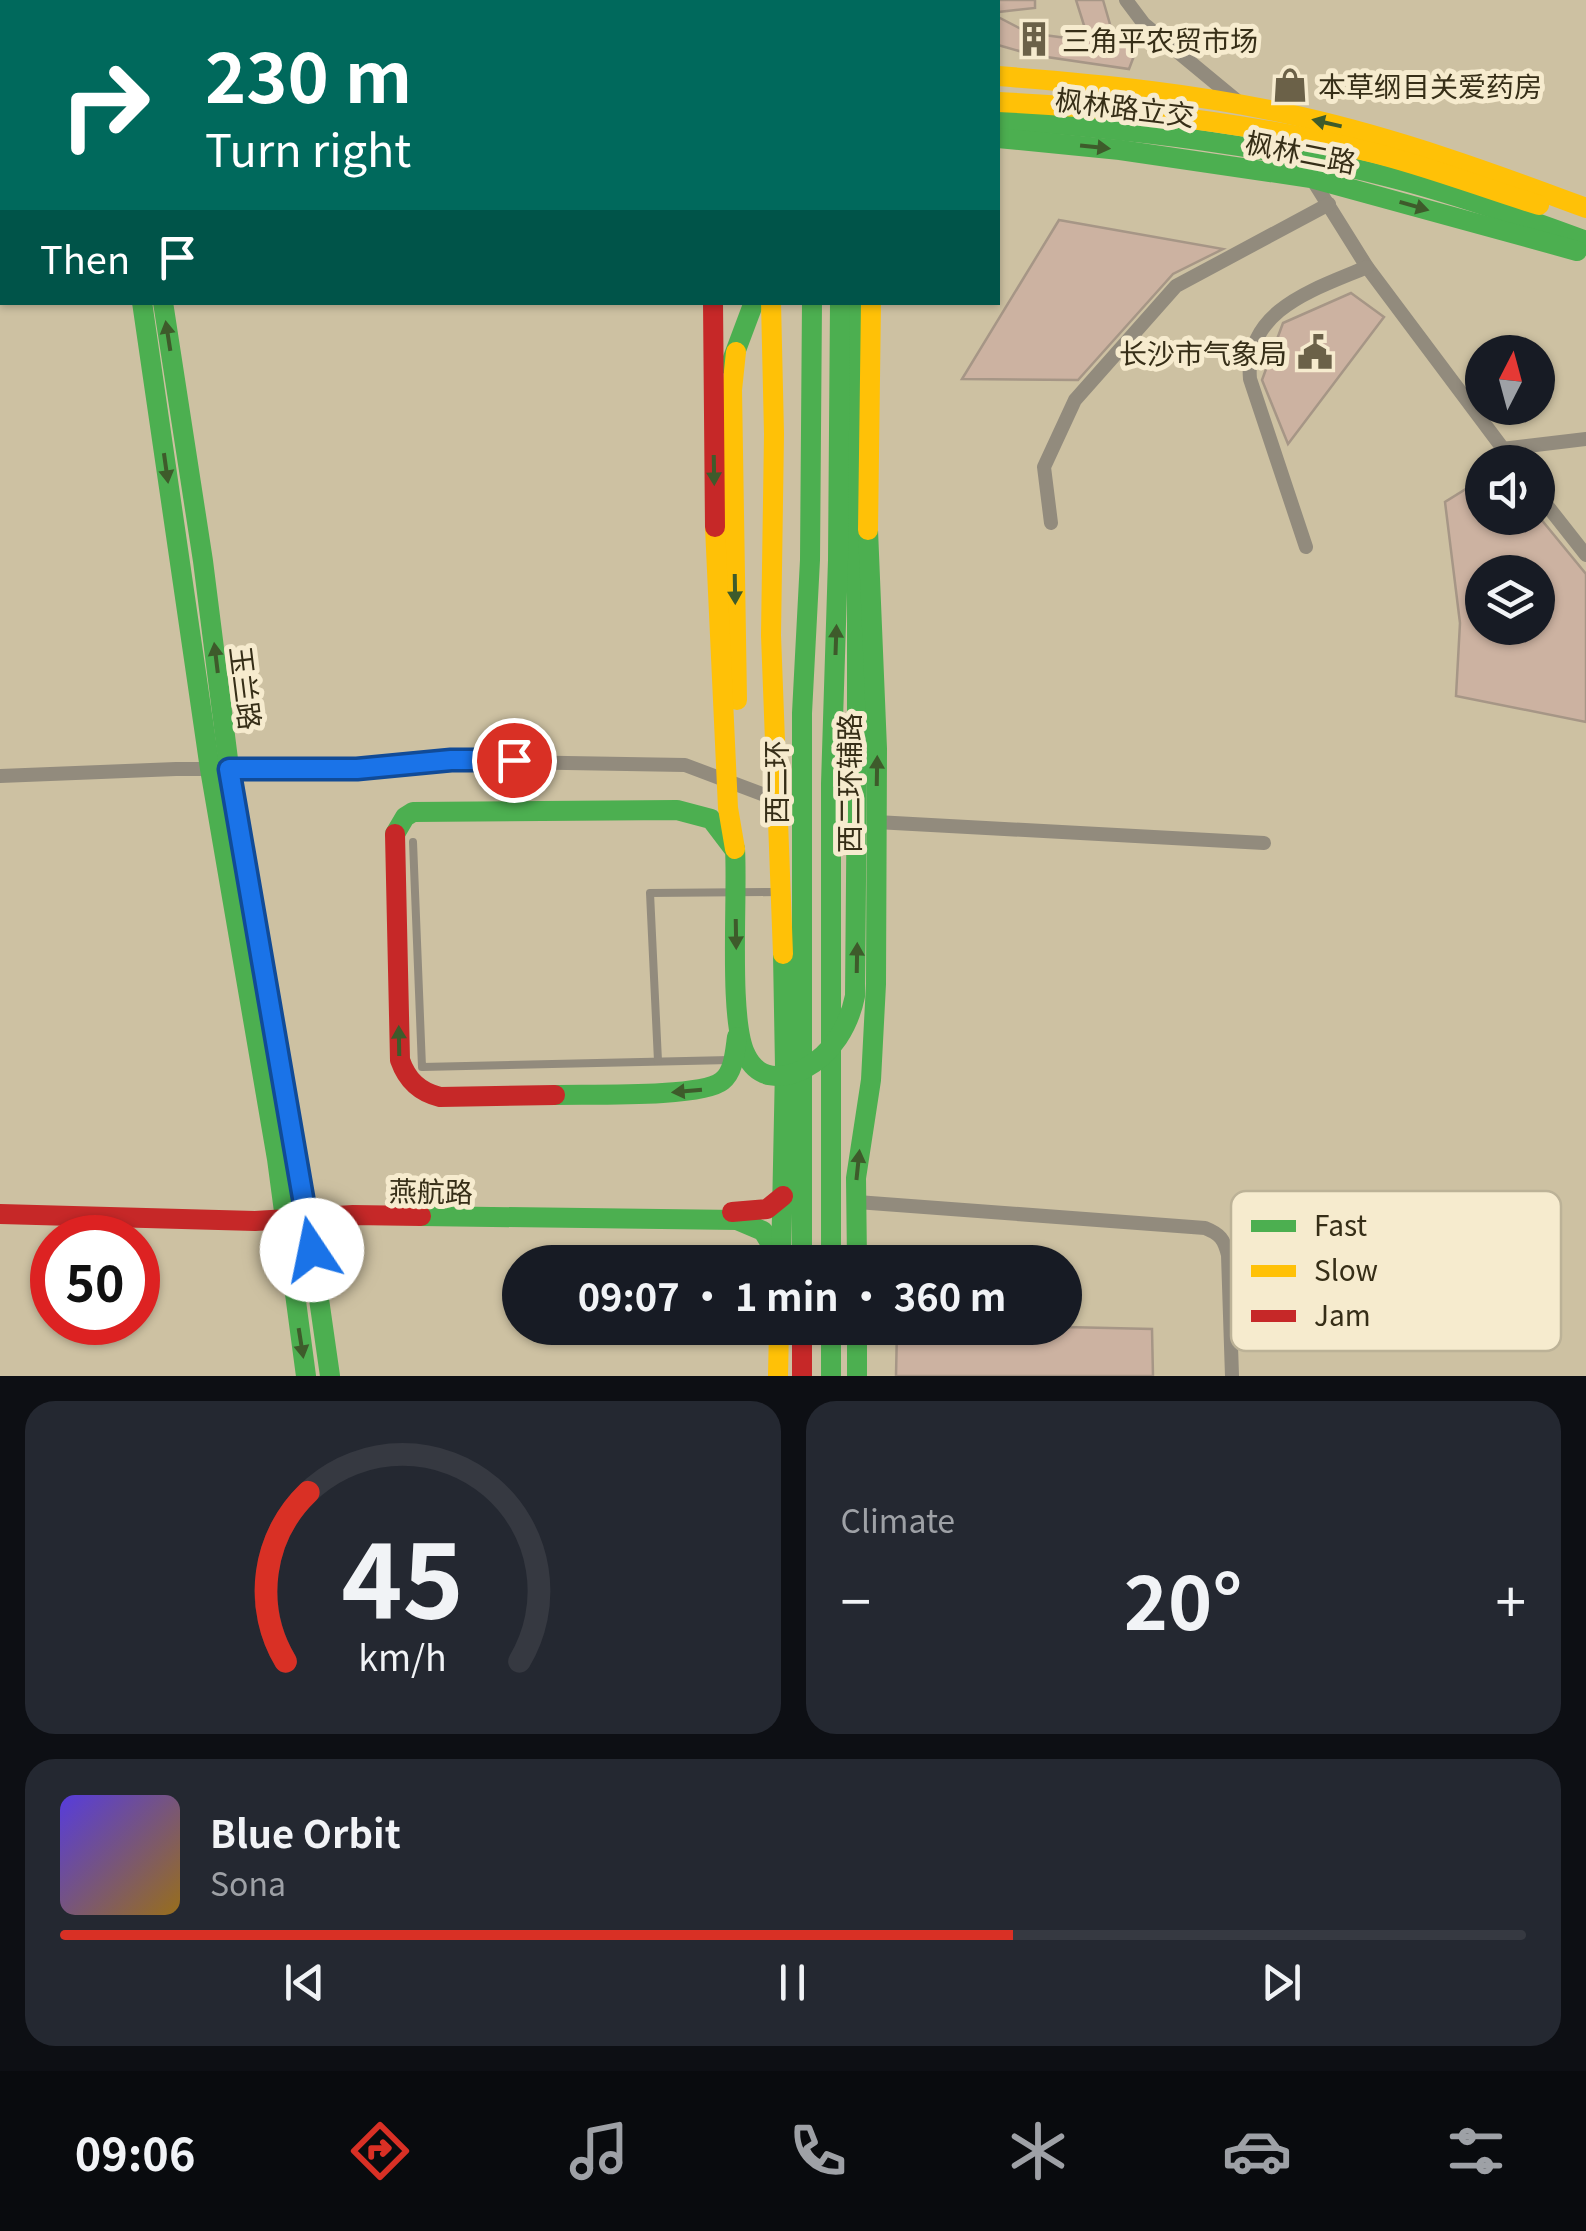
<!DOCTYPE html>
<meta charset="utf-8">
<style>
:root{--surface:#171b24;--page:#242831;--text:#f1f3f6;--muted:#9ea1a6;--line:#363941;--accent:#d93025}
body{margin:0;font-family:Georgia,"Noto Sans SC",serif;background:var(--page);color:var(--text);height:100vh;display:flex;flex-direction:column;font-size:38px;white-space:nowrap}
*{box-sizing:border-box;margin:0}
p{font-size:32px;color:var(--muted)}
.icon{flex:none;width:55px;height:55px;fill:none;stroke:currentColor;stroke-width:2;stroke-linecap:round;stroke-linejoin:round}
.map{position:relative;height:1376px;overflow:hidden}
.side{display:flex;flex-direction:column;gap:25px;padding:25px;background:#0d0f14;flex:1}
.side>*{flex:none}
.banner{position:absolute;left:0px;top:0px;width:1000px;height:305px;box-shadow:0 2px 8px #0004;background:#00695c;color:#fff;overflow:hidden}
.needle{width:65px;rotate:6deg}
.buttons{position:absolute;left:1465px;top:335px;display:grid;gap:20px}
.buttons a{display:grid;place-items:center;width:90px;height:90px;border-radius:50%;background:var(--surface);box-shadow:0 2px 8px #0004;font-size:50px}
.speed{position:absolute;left:30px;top:1215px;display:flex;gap:20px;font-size:50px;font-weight:700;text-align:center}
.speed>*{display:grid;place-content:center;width:130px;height:130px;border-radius:50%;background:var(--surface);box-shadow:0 2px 8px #0004;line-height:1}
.speed .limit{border:15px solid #d22;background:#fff;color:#111}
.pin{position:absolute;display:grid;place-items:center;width:85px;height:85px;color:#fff;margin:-42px;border:5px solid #fff;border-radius:50%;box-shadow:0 2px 10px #0007}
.me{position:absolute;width:110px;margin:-55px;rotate:349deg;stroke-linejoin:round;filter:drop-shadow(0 0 8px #0008)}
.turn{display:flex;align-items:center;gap:35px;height:210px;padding:0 40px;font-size:45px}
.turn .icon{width:130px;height:130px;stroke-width:2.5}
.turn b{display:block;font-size:70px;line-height:85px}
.then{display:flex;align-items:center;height:95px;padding:0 40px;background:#0003;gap:20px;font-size:38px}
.big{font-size:75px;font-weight:700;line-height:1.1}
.side .widget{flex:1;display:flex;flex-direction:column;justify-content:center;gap:15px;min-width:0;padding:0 35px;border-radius:30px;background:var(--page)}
.side .dial{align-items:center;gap:0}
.dial svg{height:260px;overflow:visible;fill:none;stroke:var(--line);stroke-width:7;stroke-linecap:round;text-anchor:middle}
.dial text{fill:var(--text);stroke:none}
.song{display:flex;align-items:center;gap:30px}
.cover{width:120px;height:120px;border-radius:15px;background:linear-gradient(135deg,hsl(250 70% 55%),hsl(40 70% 35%))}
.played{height:10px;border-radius:5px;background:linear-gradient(90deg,var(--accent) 65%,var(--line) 65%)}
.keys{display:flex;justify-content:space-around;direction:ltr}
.heat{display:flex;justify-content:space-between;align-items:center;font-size:55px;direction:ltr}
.side .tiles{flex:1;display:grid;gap:25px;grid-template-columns:1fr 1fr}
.widget:last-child{grid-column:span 2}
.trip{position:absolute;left:502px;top:1245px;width:580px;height:100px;border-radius:50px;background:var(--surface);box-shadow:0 2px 8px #0004;font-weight:700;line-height:100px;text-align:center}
.tabs{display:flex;height:160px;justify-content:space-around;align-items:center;background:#090b0e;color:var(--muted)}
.tabs .icon{width:70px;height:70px}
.tabs .active{color:var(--accent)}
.tabs b{font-size:45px;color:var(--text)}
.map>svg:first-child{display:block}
.building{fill:#ccb2a1;stroke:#a69686;stroke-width:2.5;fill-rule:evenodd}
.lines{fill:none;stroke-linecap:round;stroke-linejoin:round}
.lane{stroke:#928b7d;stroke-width:8}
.street{stroke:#928b7d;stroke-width:14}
.fast{stroke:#4caf50;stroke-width:20}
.slow{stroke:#ffc107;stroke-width:20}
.jam{stroke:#c62828;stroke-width:20}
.fast-bridge{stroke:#4caf50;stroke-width:20}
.slow-bridge{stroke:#ffc107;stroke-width:20}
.jam-bridge{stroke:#c62828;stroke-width:20}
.oneway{fill:#3e5b2b}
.route-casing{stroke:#114b97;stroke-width:25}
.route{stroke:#1a73e8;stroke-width:18}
.labels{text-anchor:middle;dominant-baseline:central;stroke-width:10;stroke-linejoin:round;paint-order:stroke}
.poi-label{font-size:28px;fill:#362e17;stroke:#f6ebce;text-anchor:start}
.street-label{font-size:28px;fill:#362e17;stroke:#f6ebce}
.key{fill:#f6ebce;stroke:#bcb297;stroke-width:2.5}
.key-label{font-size:28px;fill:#362e17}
</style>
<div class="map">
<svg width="1586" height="1376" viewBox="0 0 1586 1376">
<rect width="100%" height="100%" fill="#cdc1a2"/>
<g class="building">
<path d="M998 0H1035V8L998 12Z"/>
<path d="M1076 0H1103L1116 45 1137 48 1129 69 1033 55 998 45V17L1029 33 1089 41Z"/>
<path d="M1059 220 1223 249 1173 274 1078 380 962 379Z"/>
<path d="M1351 293 1384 317 1288 444 1262 380 1283 323Z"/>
<path d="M1482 479V518H1540L1586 574V722L1456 696 1460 623 1445 502ZM1482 572H1538V628H1482Z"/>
<path d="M1065 1327 1152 1329 1153 1376H896L897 1328Z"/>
</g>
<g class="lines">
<g class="lane">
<path d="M413 842 422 1067 730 1060"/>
<path d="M658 1061 650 893 778 892"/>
</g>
<g class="street">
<path d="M335 0 336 2"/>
<path d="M550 0 551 2"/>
<path d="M561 0 562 2"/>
<path d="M1126 0 1144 24 1236 100"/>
<path d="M1312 179 1367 267 1513 462"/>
<path d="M1502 449 1586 439"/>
<path d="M1538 494 1586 555"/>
<path d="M1051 523 1044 467 1075 400 1176 286 1329 204"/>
<path d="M1306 547 1250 379C1244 309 1316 289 1367 267"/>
<path d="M0 776 176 769H357L451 761 685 765 775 799"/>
<path d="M876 822 1264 843"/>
<path d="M857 1202 1205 1228C1220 1234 1224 1239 1228 1255L1232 1376"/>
</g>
<g class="fast">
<path d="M754 0V2"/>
<path d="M824 0V2"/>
<path d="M869 0V2"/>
<path d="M912 0 915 2"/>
<path d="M998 120C1133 129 1267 145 1397 179 1462 196 1524 218 1586 241"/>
<path d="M998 138 1120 150 1311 178 1577 251"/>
<path d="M0 180H2"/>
<path d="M0 219 2 218"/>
<path d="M142 302 210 769 277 1159 306 1376"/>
<path d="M163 302 203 561 232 791 312 1250 330 1376"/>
<path d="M857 302V766"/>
<path d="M730 366 754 302"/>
<path d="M395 834 405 817 413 812 677 810 711 819 733 848"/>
<path d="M421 1216 737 1220 763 1231 781 1261"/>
<path d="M781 1262 785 1067 783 954"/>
<path d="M802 1262V713L810 560 812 302"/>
<path d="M831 1262V784L838 560 840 302"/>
<path d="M857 1262 856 1178 871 1080 876 984 877 749 868 530"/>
<path d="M831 1328V1376"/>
<path d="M857 1328V1376"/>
</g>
<g class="slow">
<path d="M82 0 83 2"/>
<path d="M99 0V2"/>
<path d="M797 0V2"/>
<path d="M721 2 722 0"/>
<path d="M998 76C1100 84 1202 94 1302 117 1399 139 1493 173 1586 208"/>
<path d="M998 102C1123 108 1248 122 1370 152 1428 166 1483 188 1539 205"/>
<path d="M0 201 2 200"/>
<path d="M0 241H2"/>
<path d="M771 302 774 434 771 635 783 954"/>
<path d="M868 530 871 302"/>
<path d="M778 1376 779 1328"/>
</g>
<g class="jam">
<path d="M844 0V2"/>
<path d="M732 1212 767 1209 783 1196"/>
<path d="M0 1214 255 1221 353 1215 421 1216"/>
<path d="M802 1328V1376"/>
</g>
<g class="fast-bridge">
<path d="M735 849C738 895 728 1021 746 1055 758 1080 782 1080 804 1069 832 1054 849 1026 855 996L857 766"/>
<path d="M555 1095C587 1094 701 1098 722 1081 734 1072 735 1051 737 1037"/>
</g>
<g class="slow-bridge">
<path d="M736 352 732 390 737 700"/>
<path d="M715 527 728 808 735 849"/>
</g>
<g class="jam-bridge">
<path d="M713 302 715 527"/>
<path d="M395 834 400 1060C407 1080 419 1092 440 1097L555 1095"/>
</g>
</g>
<defs><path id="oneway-solid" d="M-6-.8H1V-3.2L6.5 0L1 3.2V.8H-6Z" transform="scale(2.5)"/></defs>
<g class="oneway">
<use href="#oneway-solid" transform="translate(1327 123) rotate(-167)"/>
<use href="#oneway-solid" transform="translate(1095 147) rotate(6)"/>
<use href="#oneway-solid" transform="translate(1414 206) rotate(16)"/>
<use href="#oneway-solid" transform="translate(168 336) rotate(-99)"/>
<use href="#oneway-solid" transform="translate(166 468) rotate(82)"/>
<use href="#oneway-solid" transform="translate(714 470) rotate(89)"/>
<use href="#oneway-solid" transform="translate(735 589) rotate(89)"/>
<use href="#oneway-solid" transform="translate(836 640) rotate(-88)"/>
<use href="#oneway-solid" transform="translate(216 658) rotate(-97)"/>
<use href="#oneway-solid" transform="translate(877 771) rotate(-89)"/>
<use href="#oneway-solid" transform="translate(736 934) rotate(89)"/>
<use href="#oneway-solid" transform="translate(857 958) rotate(-89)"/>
<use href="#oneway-solid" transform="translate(399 1041) rotate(-91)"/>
<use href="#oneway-solid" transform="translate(687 1091) rotate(175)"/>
<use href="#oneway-solid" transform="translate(858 1165) rotate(-84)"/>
<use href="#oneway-solid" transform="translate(301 1343) rotate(81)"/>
</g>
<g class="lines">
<defs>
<path id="route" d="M312 1250 229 769H357L451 760H514"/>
</defs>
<use href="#route" class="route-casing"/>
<use href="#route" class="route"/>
</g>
<defs>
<symbol id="building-bare" viewBox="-9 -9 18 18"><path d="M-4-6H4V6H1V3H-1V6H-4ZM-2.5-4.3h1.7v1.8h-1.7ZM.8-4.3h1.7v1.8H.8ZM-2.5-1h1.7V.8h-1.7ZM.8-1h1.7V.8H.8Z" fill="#6b6148" stroke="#f6ebce" stroke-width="2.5" paint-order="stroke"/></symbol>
<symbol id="shop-bare" viewBox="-9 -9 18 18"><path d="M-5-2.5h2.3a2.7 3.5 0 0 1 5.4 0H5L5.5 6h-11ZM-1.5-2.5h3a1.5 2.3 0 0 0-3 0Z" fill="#6b6148" stroke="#f6ebce" stroke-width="2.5" paint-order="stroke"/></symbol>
<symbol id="civic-bare" viewBox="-9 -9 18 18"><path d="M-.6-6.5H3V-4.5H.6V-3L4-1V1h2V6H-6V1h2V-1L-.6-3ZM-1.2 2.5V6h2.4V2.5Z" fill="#6b6148" stroke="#f6ebce" stroke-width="2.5" paint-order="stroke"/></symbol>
</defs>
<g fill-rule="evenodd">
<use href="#building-bare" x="1009" y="14" width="50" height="50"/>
<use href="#shop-bare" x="1265" y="60" width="50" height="50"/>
<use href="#civic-bare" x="1290" y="327" width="50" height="50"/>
</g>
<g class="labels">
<g class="poi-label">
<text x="1062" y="39">三角平农贸市场</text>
<text x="1318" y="85">本草纲目关爱药房</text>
<text x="1287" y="352" text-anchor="end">长沙市气象局</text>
</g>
<g class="street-label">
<text transform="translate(1125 106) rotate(7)">枫林路立交</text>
<text transform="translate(1301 151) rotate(11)">枫林二路</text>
<text transform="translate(247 688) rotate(83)">玉兰路</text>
<text transform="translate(775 782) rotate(-90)">西二环</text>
<text transform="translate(848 783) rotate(-90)">西二环辅路</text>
<text transform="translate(431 1190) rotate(1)">燕航路</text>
</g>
</g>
<rect x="1231" y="1191" width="330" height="160" rx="15" class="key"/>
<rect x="1251" y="1220" width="45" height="12" fill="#4caf50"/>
<rect x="1251" y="1265" width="45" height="12" fill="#ffc107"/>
<rect x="1251" y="1310" width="45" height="12" fill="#c62828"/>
<g class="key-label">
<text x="1314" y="1236">Fast</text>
<text x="1314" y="1281">Slow</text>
<text x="1314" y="1326">Jam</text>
</g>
</svg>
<div class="buttons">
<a><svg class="needle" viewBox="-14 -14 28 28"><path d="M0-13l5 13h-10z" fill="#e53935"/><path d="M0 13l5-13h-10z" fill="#9ea1a6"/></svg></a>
<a><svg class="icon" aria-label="sound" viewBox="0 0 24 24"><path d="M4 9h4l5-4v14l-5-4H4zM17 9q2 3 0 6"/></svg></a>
<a><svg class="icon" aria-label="layers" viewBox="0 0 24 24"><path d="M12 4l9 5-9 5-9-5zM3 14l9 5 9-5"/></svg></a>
</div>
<div class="speed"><div class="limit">50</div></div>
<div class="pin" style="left:514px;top:760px;background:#d93025"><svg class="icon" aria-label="arrive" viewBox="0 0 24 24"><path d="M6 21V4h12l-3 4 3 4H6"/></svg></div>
<svg class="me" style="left:312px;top:1250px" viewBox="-20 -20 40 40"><circle r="19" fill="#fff"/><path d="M0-13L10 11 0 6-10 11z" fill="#1a73e8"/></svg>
<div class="trip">09:07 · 1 min · 360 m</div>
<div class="banner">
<div class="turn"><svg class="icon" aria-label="right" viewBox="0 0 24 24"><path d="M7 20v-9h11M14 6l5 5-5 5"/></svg><div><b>230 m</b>Turn right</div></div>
<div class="then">Then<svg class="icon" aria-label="arrive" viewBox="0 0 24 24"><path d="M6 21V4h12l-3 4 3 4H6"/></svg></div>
</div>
</div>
<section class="side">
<div class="tiles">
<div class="widget dial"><svg viewBox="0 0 100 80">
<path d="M14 69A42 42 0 1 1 86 69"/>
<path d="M14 69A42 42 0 0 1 21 17" stroke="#d93025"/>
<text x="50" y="56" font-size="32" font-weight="700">45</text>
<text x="50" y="72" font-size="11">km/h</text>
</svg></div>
<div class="widget"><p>Climate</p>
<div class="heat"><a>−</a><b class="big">20°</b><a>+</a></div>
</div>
<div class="widget">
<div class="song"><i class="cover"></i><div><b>Blue Orbit</b><p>Sona</p></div></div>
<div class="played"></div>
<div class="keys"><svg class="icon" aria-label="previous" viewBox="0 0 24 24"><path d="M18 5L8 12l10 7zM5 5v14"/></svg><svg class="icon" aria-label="pause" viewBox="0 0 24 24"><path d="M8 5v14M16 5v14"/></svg><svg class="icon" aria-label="next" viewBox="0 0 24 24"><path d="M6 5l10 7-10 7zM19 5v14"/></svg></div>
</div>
</div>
</section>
<nav class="tabs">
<b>09:06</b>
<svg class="icon active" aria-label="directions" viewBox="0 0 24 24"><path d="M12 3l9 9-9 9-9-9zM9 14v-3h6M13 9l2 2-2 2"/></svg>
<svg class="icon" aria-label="music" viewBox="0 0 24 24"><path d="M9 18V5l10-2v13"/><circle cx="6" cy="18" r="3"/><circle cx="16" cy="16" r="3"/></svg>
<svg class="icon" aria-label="phone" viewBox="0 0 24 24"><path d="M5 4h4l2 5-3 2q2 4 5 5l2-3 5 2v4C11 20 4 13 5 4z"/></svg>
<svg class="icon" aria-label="climate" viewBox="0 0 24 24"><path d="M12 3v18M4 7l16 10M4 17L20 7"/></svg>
<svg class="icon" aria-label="car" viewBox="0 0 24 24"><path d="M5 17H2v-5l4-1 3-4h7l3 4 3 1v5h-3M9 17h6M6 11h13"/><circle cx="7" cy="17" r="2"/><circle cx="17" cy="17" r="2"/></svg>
<svg class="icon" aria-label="filters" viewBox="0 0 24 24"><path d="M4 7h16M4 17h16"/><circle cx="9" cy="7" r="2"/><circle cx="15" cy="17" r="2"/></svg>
</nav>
